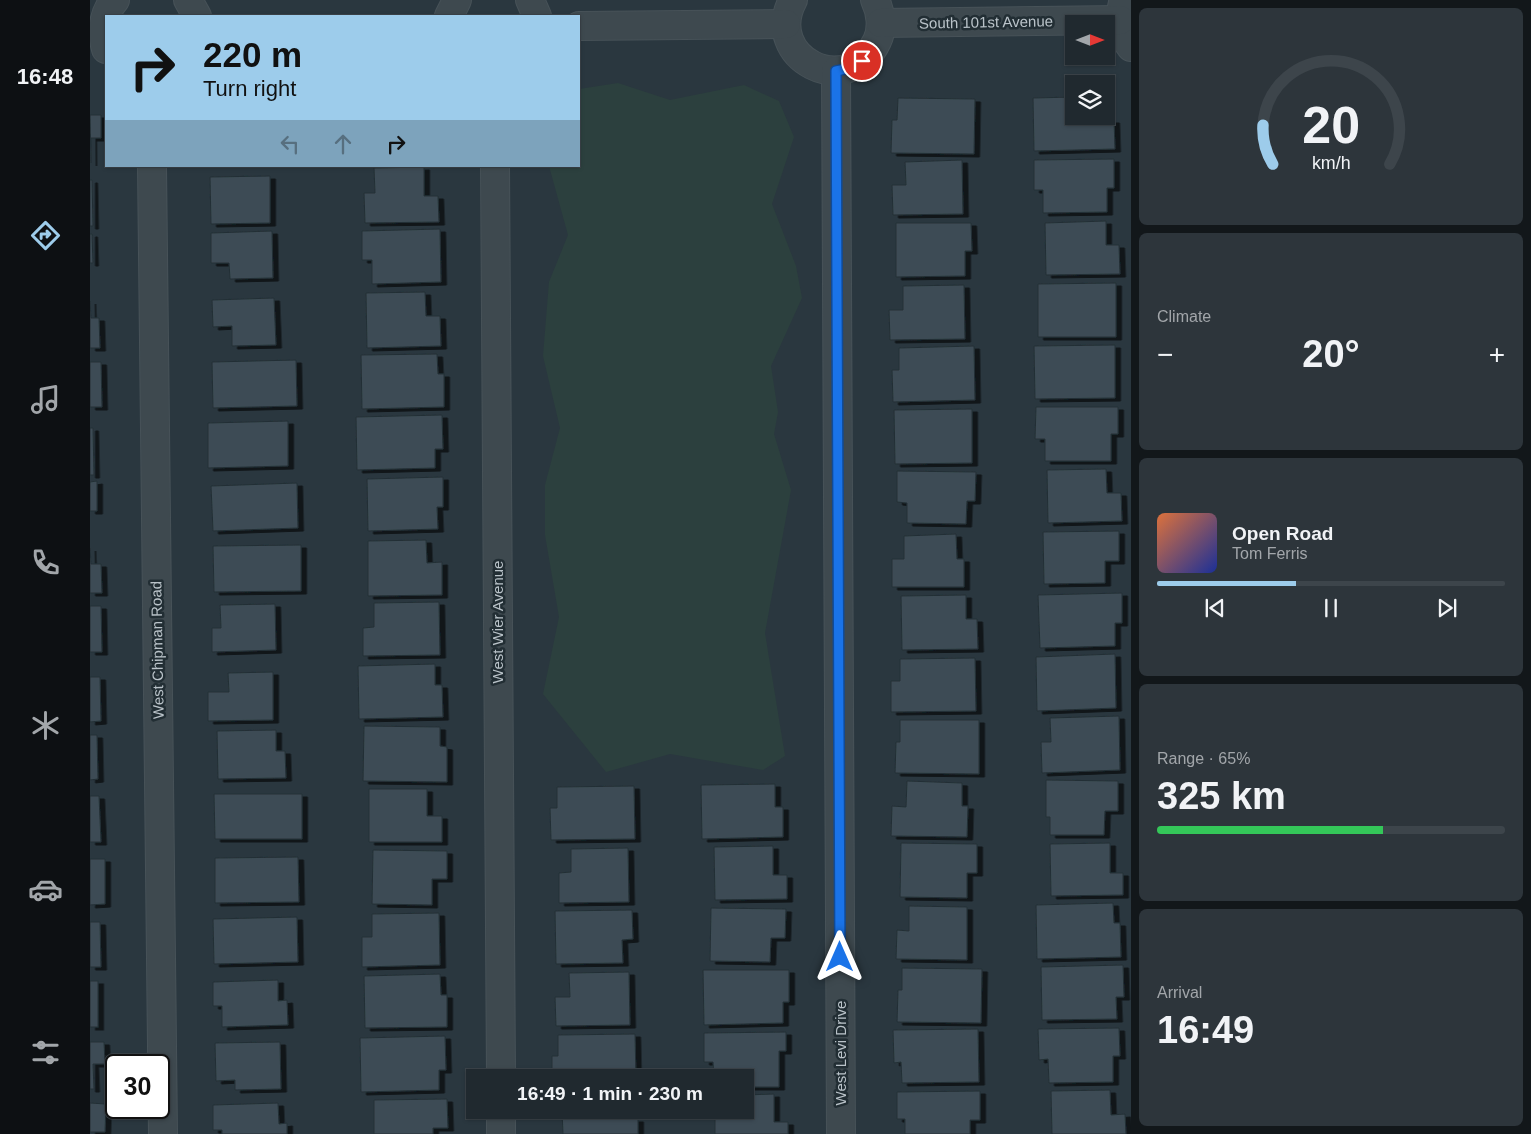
<!DOCTYPE html>
<meta charset="utf-8">
<style>
:root{--surface:#20292f;--page:#2d353b;--text:#f1f3f6;--muted:#a2a6aa;--line:#3d454b;--accent:#9dcceb}
body{margin:0;font-family:Arial,sans-serif;background:var(--page);color:var(--text);height:100vh;display:flex;flex-direction:column;font-size:19px;white-space:nowrap}
*{box-sizing:border-box;margin:0}
p{font-size:16px;color:var(--muted)}
.icon{flex:none;width:28px;height:28px;fill:none;stroke:currentColor;stroke-width:2;stroke-linecap:round;stroke-linejoin:round}
.map{position:relative;flex:1;overflow:hidden}
.drawer{display:flex;flex-direction:column;gap:8px;padding:8px;background:#12171a;width:400px}
.drawer>*{flex:none}
.guide{position:absolute;left:15px;top:15px;width:475px;height:152px;border-radius:0px;box-shadow:0 1px 4px #0004,0 0 0 1px var(--line);background:#9dcceb;color:#111;overflow:hidden}
.needle{width:32px;rotate:90deg}
.buttons{position:absolute;left:975px;top:15px;display:grid;gap:10px}
.buttons a{display:grid;place-items:center;width:50px;height:50px;border-radius:0px;background:var(--surface);box-shadow:0 1px 4px #0004,0 0 0 1px var(--line);font-size:25px}
.speed{position:absolute;left:15px;top:1054px;display:flex;gap:10px;font-size:25px;font-weight:700;text-align:center}
.speed>*{display:grid;place-content:center;width:65px;height:65px;border-radius:50%;background:var(--surface);box-shadow:0 1px 4px #0004,0 0 0 1px var(--line);line-height:1}
.speed .limit{border:2px solid #111;border-radius:8px;background:#fff;color:#111}
.pin{position:absolute;display:grid;place-items:center;width:42px;height:42px;color:#fff;margin:-21px;border:2px solid #fff;border-radius:50%;box-shadow:0 1px 5px #0007}
.me{position:absolute;width:55px;margin:-28px;rotate:0deg;stroke-linejoin:round;filter:drop-shadow(0 0 4px #0008)}
.turn{display:flex;align-items:center;gap:18px;height:105px;padding:0 15px;font-size:22px}
.turn .icon{width:65px;height:65px;stroke-width:2.5}
.turn b{display:block;font-size:35px;line-height:42px}
.lanes{display:flex;align-items:center;height:48px;padding:0 15px;background:#0003;justify-content:center;gap:25px;direction:ltr}
.lanes .off{opacity:.35}
.big{font-size:38px;font-weight:700;line-height:1.1}
.drawer .card{flex:1;display:flex;flex-direction:column;justify-content:center;gap:8px;min-width:0;padding:0 18px;border-radius:8px;background:var(--page)}
.drawer .dial{align-items:center;gap:0}
.dial svg{height:130px;overflow:visible;fill:none;stroke:var(--line);stroke-width:7;stroke-linecap:round;text-anchor:middle}
.dial text{fill:var(--text);stroke:none}
.song{display:flex;align-items:center;gap:15px}
.cover{width:60px;height:60px;border-radius:8px;background:linear-gradient(135deg,hsl(20 70% 55%),hsl(230 70% 35%))}
.played{height:5px;border-radius:2px;background:linear-gradient(90deg,var(--accent) 40%,var(--line) 40%)}
.keys{display:flex;justify-content:space-around;direction:ltr}
.heat{display:flex;justify-content:space-between;align-items:center;font-size:28px;direction:ltr}
.charge{height:8px;border-radius:4px;background:linear-gradient(90deg,#34c759 65%,var(--line) 0)}
.trip{position:absolute;left:376px;top:1069px;width:288px;height:50px;border-radius:0px;background:var(--surface);box-shadow:0 1px 4px #0004,0 0 0 1px var(--line);font-weight:700;line-height:50px;text-align:center}
main{display:flex;flex:1;min-height:0}
.dock{display:flex;flex-direction:column;width:90px;justify-content:space-around;align-items:center;background:#0d1013;color:var(--muted)}
.dock .icon{width:35px;height:35px}
.dock .active{color:var(--accent)}
.dock b{font-size:22px;color:var(--text)}
.map>svg:first-child{display:block}
.green{fill:#2c403e}
.building{fill:#3c4c54;stroke:#243036;filter:url(#shadow)}
.lines{fill:none;stroke-linecap:round;stroke-linejoin:round}
.minor-casing{stroke:#475258;stroke-width:30}
.minor{stroke:#3e494f;stroke-width:28}
.route-casing{stroke:#114b97;stroke-width:12}
.route{stroke:#1a73e8;stroke-width:9}
.labels{text-anchor:middle;dominant-baseline:central;stroke-width:5;stroke-linejoin:round;paint-order:stroke}
.street-label{font-size:15px;fill:#bac3c9;stroke:#222e34}
</style>
<main>
<nav class="dock">
<b>16:48</b>
<svg class="icon active" aria-label="directions" viewBox="0 0 24 24"><path d="M12 3l9 9-9 9-9-9zM9 14v-3h6M13 9l2 2-2 2"/></svg>
<svg class="icon" aria-label="music" viewBox="0 0 24 24"><path d="M9 18V5l10-2v13"/><circle cx="6" cy="18" r="3"/><circle cx="16" cy="16" r="3"/></svg>
<svg class="icon" aria-label="phone" viewBox="0 0 24 24"><path d="M5 4h4l2 5-3 2q2 4 5 5l2-3 5 2v4C11 20 4 13 5 4z"/></svg>
<svg class="icon" aria-label="climate" viewBox="0 0 24 24"><path d="M12 3v18M4 7l16 10M4 17L20 7"/></svg>
<svg class="icon" aria-label="car" viewBox="0 0 24 24"><path d="M5 17H2v-5l4-1 3-4h7l3 4 3 1v5h-3M9 17h6M6 11h13"/><circle cx="7" cy="17" r="2"/><circle cx="17" cy="17" r="2"/></svg>
<svg class="icon" aria-label="filters" viewBox="0 0 24 24"><path d="M4 7h16M4 17h16"/><circle cx="9" cy="7" r="2"/><circle cx="15" cy="17" r="2"/></svg>
</nav>
<div class="map">
<svg width="1041" height="1134" viewBox="0 0 1041 1134">
<defs>
<filter id="shadow"><feDropShadow dx="5.5" dy="3" stdDeviation="0" flood-color="#0009"/></filter>
</defs>
<rect width="100%" height="100%" fill="#2a373f"/>
<path class="green" d="M528 83 580 100 654 85 689 101 704 137 682 204 706 266 712 298 681 366 688 412 684 434 701 490 675 633 695 756 673 770 580 754 516 772 453 694 469 617 455 535V485L470 428 453 356 459 282 478 235 459 166H489V89Z"/>
<g class="building">
<path d="M984 97V116H1016V120H1024L1025 149 944 151 943 98Z"/>
<path d="M808 98 885 99 884 154 801 153 802 120H807Z"/>
<path d="M0 115H11V138H1V163Z"/>
<path d="M1024 159V188H1017V212L953 213V190H944V160Z"/>
<path d="M872 160 873 214 803 215 802 185H816L815 162Z"/>
<path d="M334 167V196H348L349 222 275 223 274 193H285L284 168Z"/>
<path d="M180 176V223L121 224 120 177Z"/>
<path d="M0 180H2L3 226H0Z"/>
<path d="M1016 221V245H1029L1030 274 956 275 955 223Z"/>
<path d="M806 223H881L882 251H875V276L806 277Z"/>
<path d="M350 229 351 282 282 284V260H272V231Z"/>
<path d="M182 231 183 278 140 279 139 263H121V233Z"/>
<path d="M0 234H2L3 263H0Z"/>
<path d="M1026 283V337H948V284Z"/>
<path d="M874 285 875 339 800 340 799 310H813V286Z"/>
<path d="M335 292 336 316H350L351 346 277 348 276 293Z"/>
<path d="M184 298 186 345 142 346V326L123 327 122 300Z"/>
<path d="M0 301 1 318H9L10 348H0Z"/>
<path d="M1025 345V398L945 399 944 346Z"/>
<path d="M884 346 885 400 803 402 802 370H809V348Z"/>
<path d="M347 354 348 374H354V407L272 409 271 355Z"/>
<path d="M206 360 207 406 123 408 122 362Z"/>
<path d="M0 362H11L12 407H0Z"/>
<path d="M946 407H1028V434H1021V461H955V439H945Z"/>
<path d="M882 409V463L805 464 804 410Z"/>
<path d="M352 415 353 449H345V468L267 470 266 417Z"/>
<path d="M198 421V466L118 468V423Z"/>
<path d="M0 428H3L4 475H0Z"/>
<path d="M1016 469 1017 493H1031L1032 521 958 523 957 470Z"/>
<path d="M807 471 886 472 885 501H877L876 524 817 523V503L807 502Z"/>
<path d="M353 477V507H347L348 529 278 531 277 479Z"/>
<path d="M7 481V511H0V482Z"/>
<path d="M207 483 208 528 123 531 121 486Z"/>
<path d="M1029 531V561H1015V583L954 584 953 532Z"/>
<path d="M866 534 867 559H874V587H802V559H814V536Z"/>
<path d="M336 540 337 563 352 562V595L278 596V541Z"/>
<path d="M211 545V591L124 592 123 546Z"/>
<path d="M0 548 1 564H11L12 593H0Z"/>
<path d="M1032 593V623H1025V646L950 648 948 595Z"/>
<path d="M876 595V619H887L888 649 812 650 811 596Z"/>
<path d="M349 602 350 655 273 656V628L284 627V603Z"/>
<path d="M185 604 186 650 122 652V628H131L130 605Z"/>
<path d="M0 606H11L12 652H0Z"/>
<path d="M1025 654 1026 708 947 711 946 657Z"/>
<path d="M885 658 886 711 801 712V681H810V659Z"/>
<path d="M345 664V685H352L353 717 269 719 268 666Z"/>
<path d="M183 672V720L118 721V692H139L138 673Z"/>
<path d="M0 677H10L11 721 0 722Z"/>
<path d="M1029 716 1030 770 952 773 951 742H961L960 718Z"/>
<path d="M810 720H889V774L805 773 806 742H810Z"/>
<path d="M274 726 350 727V746L357 747V782L273 781Z"/>
<path d="M186 730V751H195L196 778 128 779 127 731Z"/>
<path d="M0 735H7L8 779 0 780Z"/>
<path d="M956 780 1028 781V811H1015L1014 835H960V817H956Z"/>
<path d="M817 781 872 783V806H878L877 837 801 836 802 806 816 807Z"/>
<path d="M685 784V807H693V837L612 839 611 785Z"/>
<path d="M544 786 545 839 461 840 460 808H467V787Z"/>
<path d="M279 789H337V816H352V842H279Z"/>
<path d="M124 794H212V839H125Z"/>
<path d="M0 796H9L11 842H0Z"/>
<path d="M811 843 887 844V873H877V898L810 897Z"/>
<path d="M1020 843V873H1033V895L961 896 960 844Z"/>
<path d="M683 846V875H697V899L625 900 624 847Z"/>
<path d="M538 848 539 902 469 903V873L481 872V849Z"/>
<path d="M283 850 357 851V879H342V905L282 904Z"/>
<path d="M208 857 209 902 125 903V858Z"/>
<path d="M0 859H15V904L0 905Z"/>
<path d="M1023 903 1024 923H1030L1031 957 947 959 946 905Z"/>
<path d="M819 906 877 907V960L806 959 807 930 819 931Z"/>
<path d="M621 908 696 909 695 938H681L680 962 620 961Z"/>
<path d="M542 910 543 939 532 940 533 963 466 964 465 911Z"/>
<path d="M349 913 350 965 272 967V937H282V914Z"/>
<path d="M207 917 208 962 124 964 123 919Z"/>
<path d="M0 922H10L11 967H0Z"/>
<path d="M1033 965 1034 997H1026L1027 1019 952 1020 951 967Z"/>
<path d="M812 968 892 969 891 1023 807 1022 808 990H812Z"/>
<path d="M613 970H699V1002H693V1023L614 1025Z"/>
<path d="M539 972 540 1025 466 1026 465 997H480L479 973Z"/>
<path d="M350 974 351 995H357V1027L275 1028 274 976Z"/>
<path d="M188 980V1001L197 1000 198 1025 132 1027V1006H123V982Z"/>
<rect x="0" y="981" width="8" height="46"/>
<path d="M1029 1028 1030 1056H1023V1082L959 1083 958 1059 949 1060 948 1029Z"/>
<path d="M888 1029 889 1082 812 1083 811 1062 804 1063 803 1030Z"/>
<path d="M696 1032V1051H689V1087H655V1078H624L623 1062H614V1033Z"/>
<path d="M545 1034 546 1078H462V1056H468V1035Z"/>
<path d="M355 1036 356 1070H349V1090L271 1092 270 1038Z"/>
<path d="M0 1042H14L15 1064H3L4 1089H0Z"/>
<path d="M190 1042 191 1089 145 1090V1080L126 1081 125 1043Z"/>
<path d="M1020 1090 1021 1115 1035 1114 1036 1134H962L961 1091Z"/>
<path d="M890 1091V1120H880V1134H815V1119H807V1092Z"/>
<path d="M684 1094V1122H698V1134H625V1119H635V1110H655V1095Z"/>
<path d="M357 1099 358 1128H343V1134H284V1100Z"/>
<path d="M0 1103 16 1104 15 1132H0Z"/>
<path d="M188 1103 189 1124 197 1123V1134H132V1130H123V1105Z"/>
<path d="M472 1110H539V1119H548V1134H473Z"/>
</g>
<g class="lines">
<defs>
<g id="minor">
<path d="M98 0 107 16"/>
<path d="M440 0 447 16"/>
<path d="M703 0C672 58 758 102 787 41 793 29 791 12 785 0"/>
<path d="M1034 0C1028 16 1030 34 1041 47"/>
<path d="M359 16 367 0"/>
<path d="M791 23 1030 20"/>
<path d="M489 26 696 24"/>
<path d="M16 49C11 32 13 13 25 0"/>
<path d="M746 71 751 1134"/>
<path d="M62 166 73 1134"/>
<path d="M405 166 411 1078"/>
<path d="M411 1110V1134"/>
</g>
</defs>
<use href="#minor" class="minor-casing"/>
<use href="#minor" class="minor"/>
</g>
<g class="lines">
<defs>
<path id="route" d="M750 957 746 71 760 68 772 61"/>
</defs>
<use href="#route" class="route-casing"/>
<use href="#route" class="route"/>
</g>
<g class="labels">
<g class="street-label">
<text transform="translate(896 22) rotate(-1)">South 101st Avenue</text>
<text transform="translate(407 622) rotate(-90)">West Wier Avenue</text>
<text transform="translate(67 650) rotate(-91)">West Chipman Road</text>
<text transform="translate(750 1053) rotate(-90)">West Levi Drive</text>
</g>
</g>
</svg>
<div class="buttons">
<a><svg class="needle" viewBox="-14 -14 28 28"><path d="M0-13l5 13h-10z" fill="#e53935"/><path d="M0 13l5-13h-10z" fill="#a2a6aa"/></svg></a>
<a><svg class="icon" aria-label="layers" viewBox="0 0 24 24"><path d="M12 4l9 5-9 5-9-5zM3 14l9 5 9-5"/></svg></a>
</div>
<div class="speed"><div class="limit">30</div></div>
<div class="pin" style="left:772px;top:61px;background:#d93025"><svg class="icon" aria-label="arrive" viewBox="0 0 24 24"><path d="M6 21V4h12l-3 4 3 4H6"/></svg></div>
<svg class="me" style="left:750px;top:957px" viewBox="-20 -20 40 40"><path d="M0-17L14 15 0 8-14 15z" fill="#1a73e8" stroke="#fff" stroke-width="4"/></svg>
<div class="trip">16:49 · 1 min · 230 m</div>
<div class="guide">
<div class="turn"><svg class="icon" aria-label="right" viewBox="0 0 24 24"><path d="M7 20v-9h11M14 6l5 5-5 5"/></svg><div><b>220 m</b>Turn right</div></div>
<div class="lanes"><svg class="icon off" aria-label="left" viewBox="0 0 24 24"><path d="M17 20v-9H6M10 6l-5 5 5 5"/></svg><svg class="icon off" aria-label="ahead" viewBox="0 0 24 24"><path d="M12 20V5M6 11l6-6 6 6"/></svg><svg class="icon" aria-label="right" viewBox="0 0 24 24"><path d="M7 20v-9h11M14 6l5 5-5 5"/></svg></div>
</div>
</div>
<section class="drawer">
<div class="card dial"><svg viewBox="0 0 100 80">
<path d="M14 69A42 42 0 1 1 86 69"/>
<path d="M14 69A42 42 0 0 1 8 45" stroke="#9dcceb"/>
<text x="50" y="56" font-size="32" font-weight="700">20</text>
<text x="50" y="72" font-size="11">km/h</text>
</svg></div>
<div class="card"><p>Climate</p>
<div class="heat"><a>−</a><b class="big">20°</b><a>+</a></div>
</div>
<div class="card">
<div class="song"><i class="cover"></i><div><b>Open Road</b><p>Tom Ferris</p></div></div>
<div class="played"></div>
<div class="keys"><svg class="icon" aria-label="previous" viewBox="0 0 24 24"><path d="M18 5L8 12l10 7zM5 5v14"/></svg><svg class="icon" aria-label="pause" viewBox="0 0 24 24"><path d="M8 5v14M16 5v14"/></svg><svg class="icon" aria-label="next" viewBox="0 0 24 24"><path d="M6 5l10 7-10 7zM19 5v14"/></svg></div>
</div>
<div class="card"><p>Range · 65%</p><b class="big">325 km</b><div class="charge"></div></div>
<div class="card"><p>Arrival</p><b class="big">16:49</b></div>
</section>
</main>
